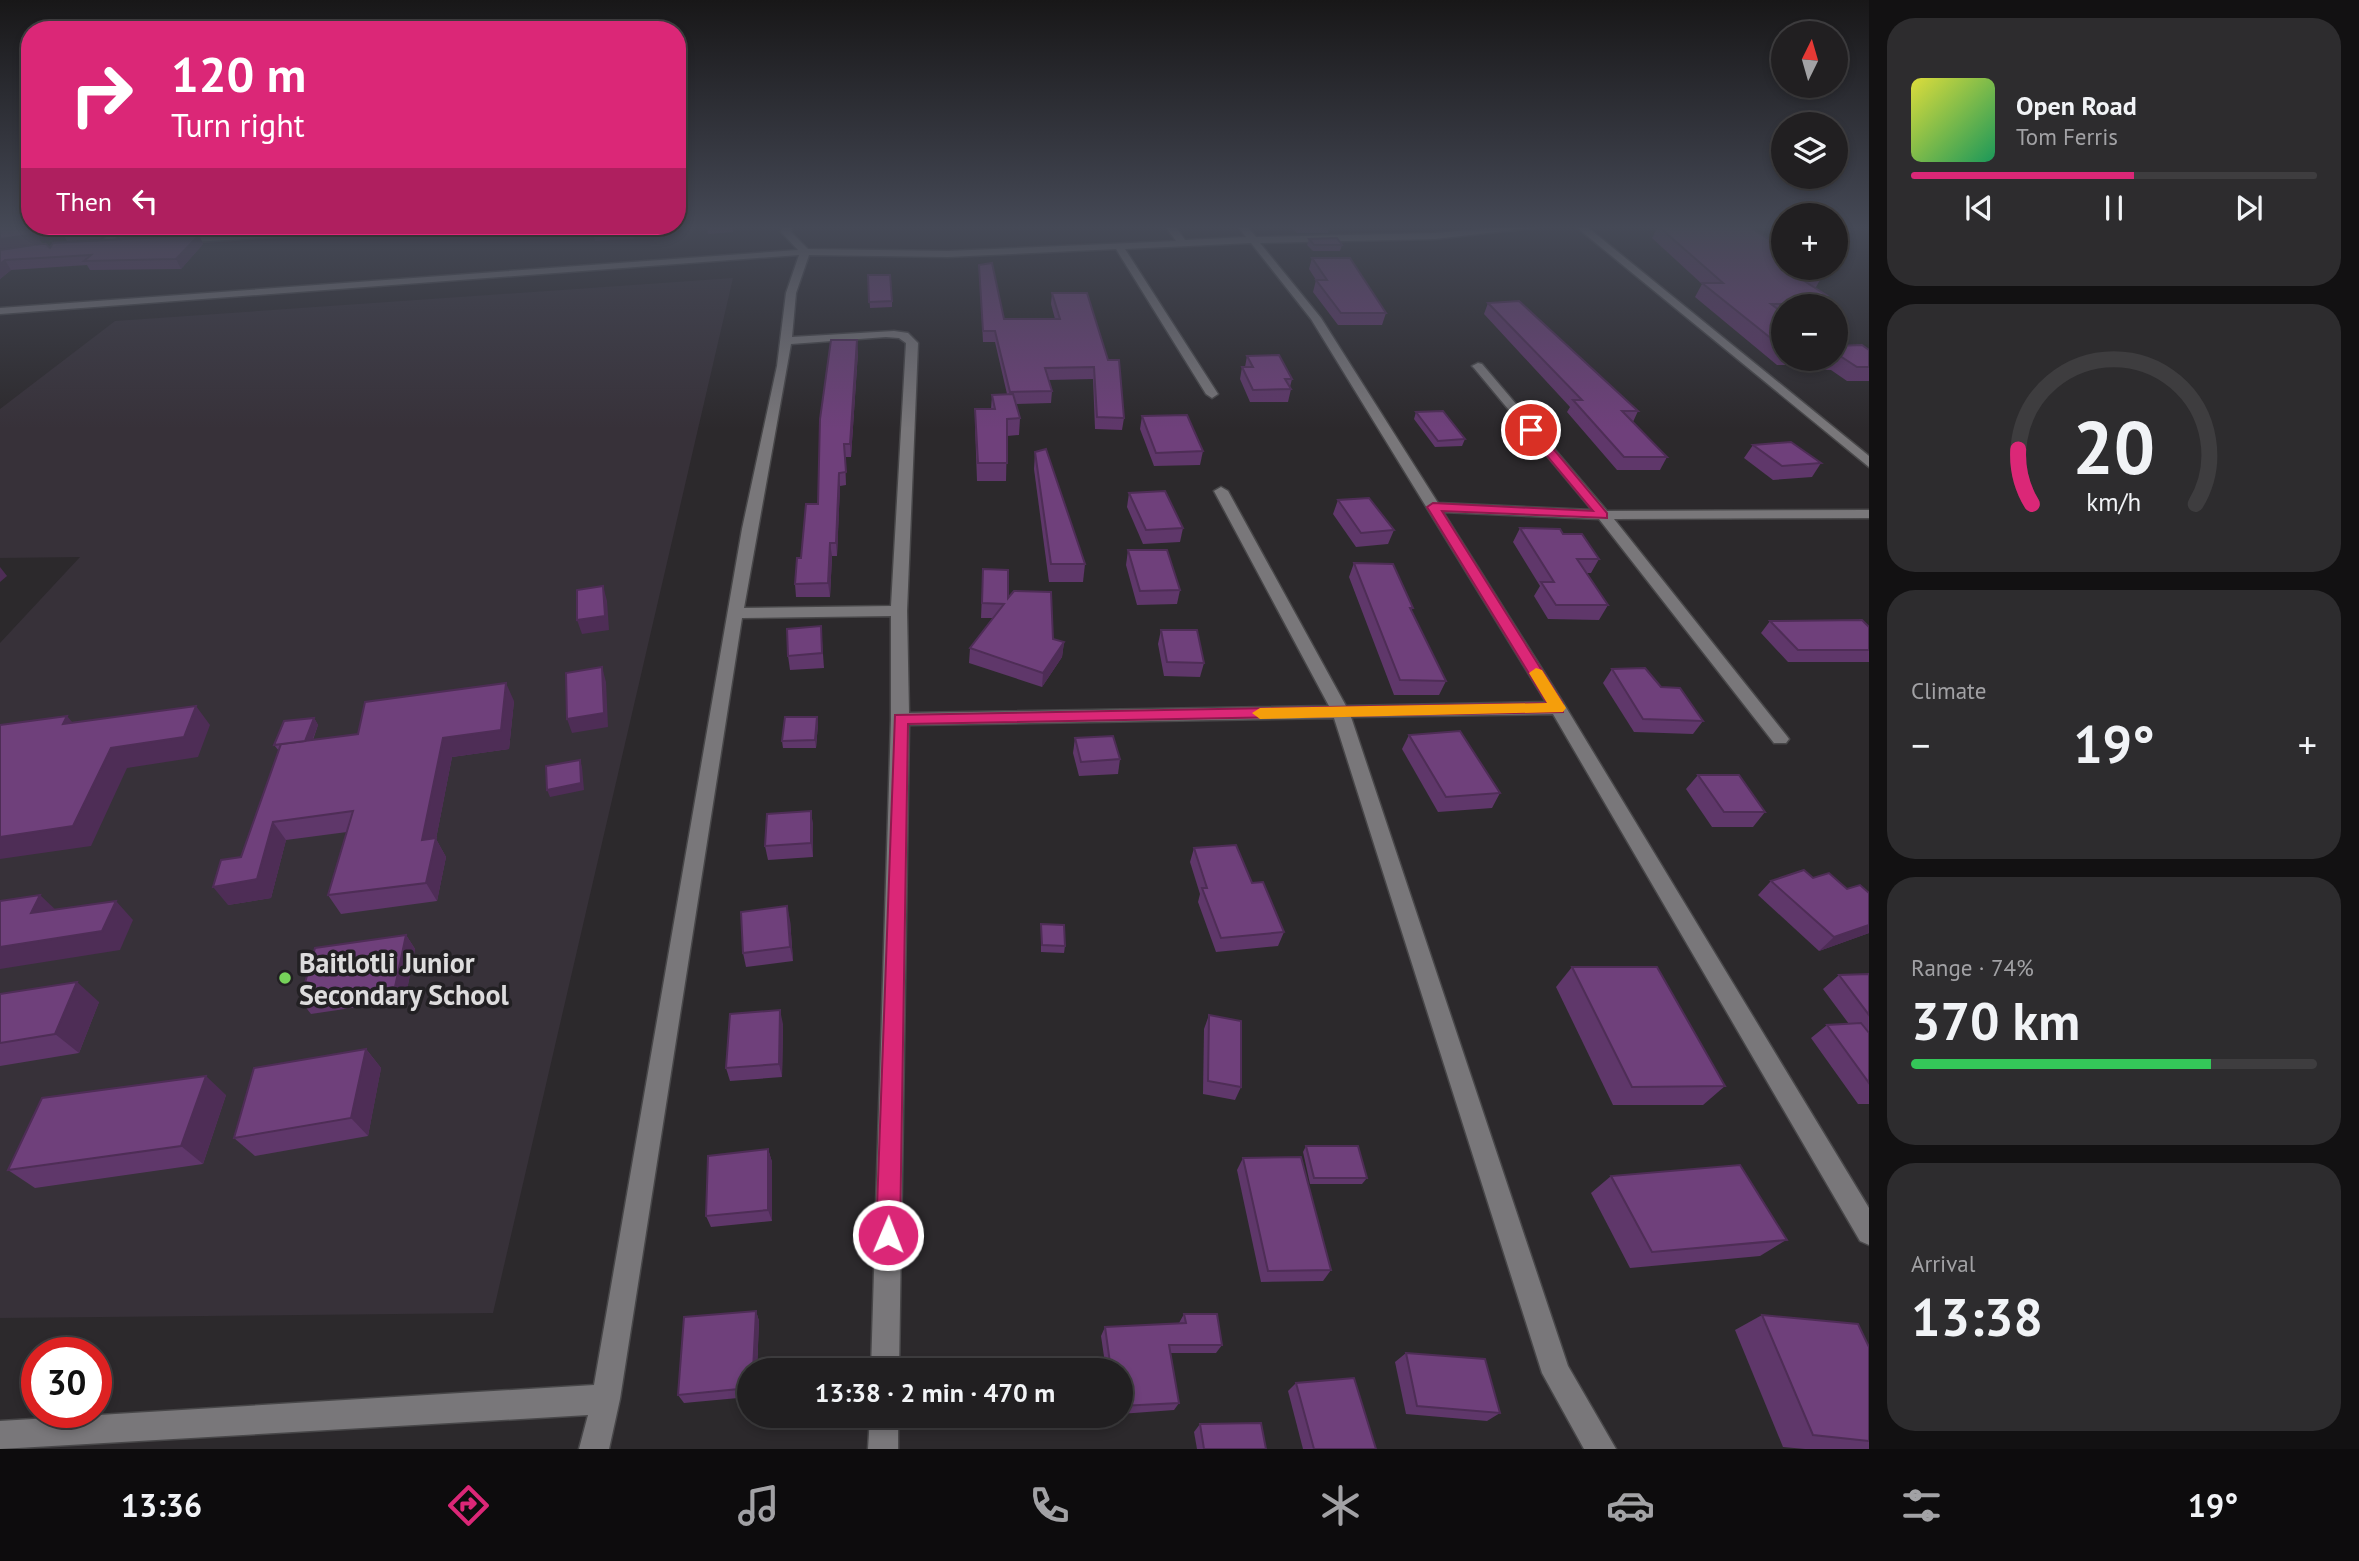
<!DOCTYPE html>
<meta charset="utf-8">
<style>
:root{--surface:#211f21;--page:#2d2c2e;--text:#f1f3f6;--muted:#a2a2a5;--line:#3e3d3f;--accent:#db2777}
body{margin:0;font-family:"PT Sans",sans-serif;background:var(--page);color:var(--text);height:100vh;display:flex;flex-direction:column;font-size:26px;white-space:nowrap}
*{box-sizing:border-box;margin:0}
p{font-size:23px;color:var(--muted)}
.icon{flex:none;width:38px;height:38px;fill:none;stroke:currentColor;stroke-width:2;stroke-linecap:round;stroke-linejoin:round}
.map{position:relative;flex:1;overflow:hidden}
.details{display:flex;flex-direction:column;gap:18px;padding:18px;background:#121112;width:490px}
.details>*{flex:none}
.hud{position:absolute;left:21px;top:21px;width:665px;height:214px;border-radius:28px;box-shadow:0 4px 10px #0003,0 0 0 2px var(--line);background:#db2777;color:#fff;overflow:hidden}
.needle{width:46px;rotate:5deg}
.controls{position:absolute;left:1771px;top:21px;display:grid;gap:14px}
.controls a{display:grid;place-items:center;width:77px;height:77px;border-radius:50%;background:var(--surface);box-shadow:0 4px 10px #0003,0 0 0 2px var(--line);font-size:35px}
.speed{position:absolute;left:21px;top:1337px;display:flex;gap:14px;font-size:35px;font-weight:700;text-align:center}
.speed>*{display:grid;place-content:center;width:91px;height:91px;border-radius:50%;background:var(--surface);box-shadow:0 4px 10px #0003,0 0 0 2px var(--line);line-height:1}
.speed .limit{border:10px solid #d22;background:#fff;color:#111}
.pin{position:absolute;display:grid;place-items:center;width:60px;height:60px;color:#fff;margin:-30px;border:4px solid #fff;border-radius:50%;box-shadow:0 2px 7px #0007}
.me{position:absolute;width:77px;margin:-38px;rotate:1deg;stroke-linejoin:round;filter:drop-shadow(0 0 5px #0008)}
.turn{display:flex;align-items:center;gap:24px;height:147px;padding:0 35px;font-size:32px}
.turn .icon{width:91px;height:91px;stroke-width:2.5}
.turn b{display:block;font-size:49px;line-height:60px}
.then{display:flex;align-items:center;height:66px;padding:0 35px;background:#0003;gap:14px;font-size:26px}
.big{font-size:52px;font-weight:800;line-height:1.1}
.details .tile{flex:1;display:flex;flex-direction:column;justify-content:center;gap:10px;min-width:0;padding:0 24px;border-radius:28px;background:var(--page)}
.details .dial{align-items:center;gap:0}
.dial svg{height:182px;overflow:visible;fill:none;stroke:var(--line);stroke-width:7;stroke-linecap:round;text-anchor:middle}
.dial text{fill:var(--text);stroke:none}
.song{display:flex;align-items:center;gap:21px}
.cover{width:84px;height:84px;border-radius:10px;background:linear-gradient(135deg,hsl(60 70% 55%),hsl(150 70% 35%))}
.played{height:7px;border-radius:4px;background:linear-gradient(90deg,var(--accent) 55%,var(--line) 55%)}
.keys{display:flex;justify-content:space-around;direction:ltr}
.heat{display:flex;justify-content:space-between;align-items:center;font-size:38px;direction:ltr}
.charge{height:10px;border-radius:5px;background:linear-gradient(90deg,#34c759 74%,var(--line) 0)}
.trip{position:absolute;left:737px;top:1358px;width:396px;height:70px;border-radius:35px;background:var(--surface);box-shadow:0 4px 10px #0003,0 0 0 2px var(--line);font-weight:800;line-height:70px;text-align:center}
.tab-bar{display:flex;height:112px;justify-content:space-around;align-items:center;background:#0d0c0d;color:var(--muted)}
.tab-bar .icon{width:49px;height:49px}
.tab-bar .active{color:var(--accent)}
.tab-bar b{font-size:32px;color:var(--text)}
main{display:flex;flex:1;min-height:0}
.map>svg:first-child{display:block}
.built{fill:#373139}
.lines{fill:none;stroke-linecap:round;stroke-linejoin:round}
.minor-casing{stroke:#484749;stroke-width:3}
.tertiary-casing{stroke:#484749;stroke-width:3}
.minor{fill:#79777a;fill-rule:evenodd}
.tertiary{fill:#79777a;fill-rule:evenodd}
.wall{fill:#5f376a}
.shaded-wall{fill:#4e2d56}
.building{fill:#6f407b;stroke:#4e2d56;stroke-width:2}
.route{fill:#db2777;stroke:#8e194d;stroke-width:2}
.slow{fill:#f59e0b}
.poi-dot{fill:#76d25a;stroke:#222023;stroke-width:2.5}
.labels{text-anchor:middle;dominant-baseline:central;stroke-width:7;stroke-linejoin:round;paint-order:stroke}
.near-poi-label{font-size:28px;font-weight:bold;fill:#dddcdd;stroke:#222023;text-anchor:start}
</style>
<main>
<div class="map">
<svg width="1869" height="1449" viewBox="0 0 1869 1449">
<rect width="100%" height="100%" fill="#2c292c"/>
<path class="built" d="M733 278 493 1313 0 1318V643L80 557 0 558V409L115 321Z"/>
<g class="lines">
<defs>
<g id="minor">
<path d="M118 226H128L106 247H100V243Z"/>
<path d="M783 226H793L791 232 808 249 948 251 1176 241 1165 226H1175L1185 240 1246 237 1237 226H1247L1256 237 1435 233 1514 226H1549L1435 239 1260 243 1321 318 1438 503 1592 510 1474 368 1472 366 1478 363 1482 364 1607 511 1869 510V518L1614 519 1786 735 1789 739 1786 743H1774L1599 519 1443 512 1564 704 1869 1208V1245L1860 1241 1553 714 1351 717 1568 1366 1616 1449H1584L1542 1373 1334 718 909 725 899 1370H871L891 719V616L742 618 620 1399 609 1449H579L588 1415 0 1449V1421L594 1385 742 529 777 366 786 293 799 255 0 314V308L798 250 781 232ZM1251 243 1311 319 1546 702 1346 706 1228 491 1221 487 1214 491 1329 706 909 713 907 611 918 343 908 333 894 331 792 337 796 293 809 255 948 257 1116 249 1206 394 1212 398 1218 394 1125 249ZM886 337 899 338 906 343 891 606 744 608 791 344Z"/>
<path d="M1575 226H1586L1869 456V467Z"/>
<path d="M870 1416H898V1449H868Z"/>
</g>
<path id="tertiary" d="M359 226H409L404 229 177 243 172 240 177 237Z"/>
</defs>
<use href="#minor" class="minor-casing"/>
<use href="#tertiary" class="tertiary-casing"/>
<use href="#minor" class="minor"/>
<use href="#tertiary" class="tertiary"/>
</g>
<g class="wall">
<path d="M65 226H115L100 239 67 241 61 231Z"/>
<path d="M116 226H237L219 227 214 232 119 238 114 228Z"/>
<path d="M707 226H733V232L708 234Z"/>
<path d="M1291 226H1329L1328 233H1297Z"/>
<path d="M1658 226 1824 273 1816 287H1814L1826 295 1819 306H1783V359H1836V346L1869 350V381H1847L1831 370 1795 369 1790 365H1777L1695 297 1702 284 1652 238Z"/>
<path d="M199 235 203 244 181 269 90 270 87 265 11 270 0 279V250L50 248Z"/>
<path d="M1309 239 1342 245 1340 251H1313L1307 245Z"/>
<path d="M1312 258 1386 313 1382 325H1338L1313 292 1316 280 1309 269Z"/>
<path d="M979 265 1004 319H1055L1051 304 1052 293 1124 418 1122 430 1095 429 1093 379 1048 380 1052 391 1051 403 1016 404 1020 418 1019 435 1007 436 1006 481H977L975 426V409H991L992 395 1007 394 995 342H983Z"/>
<path d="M868 275 892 301V307L870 308Z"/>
<path d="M1488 303 1638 411 1633 422 1667 457 1660 470H1617L1567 412 1570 407 1484 314Z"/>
<path d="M858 352 851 457H845L846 485 840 486 837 556H832L830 597H796L795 584 801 558 818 504Z"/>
<path d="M1247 356 1292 379 1290 387 1291 389 1288 402H1250L1240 379 1242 367H1245Z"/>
<path d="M1416 412 1465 439 1462 446 1435 447 1414 419Z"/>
<path d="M1142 416 1203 451 1200 465 1154 466 1140 429Z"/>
<path d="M1753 445 1821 463 1812 477 1773 480 1744 458Z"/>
<path d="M1035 452 1085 564 1083 582H1049L1034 469Z"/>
<path d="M1129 493 1183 528 1180 542 1143 544 1127 507Z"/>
<path d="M1338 500 1394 530 1388 544 1356 547 1333 514Z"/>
<path d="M1520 528 1563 534 1599 559 1591 573H1587L1608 605 1599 620 1548 619 1534 596 1540 586 1513 542Z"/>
<path d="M1128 550 1180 590 1177 604 1137 605 1126 565Z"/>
<path d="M1354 563 1413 608 1411 611 1446 681 1439 695H1394L1349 577Z"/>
<path d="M983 569 1008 598 1053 639 1064 642 1062 657 1042 687 969 663 970 648 993 618H981Z"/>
<path d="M1770 621 1869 627V662H1788L1761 633Z"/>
<path d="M1161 630 1204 663 1200 677 1164 676 1158 644Z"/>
<path d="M822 641 824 668 790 670 788 656Z"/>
<path d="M1612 669 1661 687 1703 721 1693 734 1634 732 1603 683Z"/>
<path d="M514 701 509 749 452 757 436 839 446 857 437 901 341 914 328 895 347 832 286 840 271 898 228 905 241 857 279 751 274 745 314 718 318 725 313 740 358 734Z"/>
<path d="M817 717 818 724 816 748H783L782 741Z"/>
<path d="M1409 735 1500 793 1492 808 1438 812 1402 749Z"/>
<path d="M1075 738 1120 759 1118 774 1079 776 1073 753Z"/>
<path d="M1698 775 1765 812 1753 827H1712L1686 789Z"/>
<path d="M811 811 813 826V857L768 860 765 846Z"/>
<path d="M1194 848 1252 883 1284 932 1278 946 1216 952 1198 902 1200 894 1190 862Z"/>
<path d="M1813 878 1847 889 1869 933 1819 951 1758 895 1771 881Z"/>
<path d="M790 920 793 961 746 967 743 953Z"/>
<path d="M1041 924 1065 946 1064 953 1041 952Z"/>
<path d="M406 935 415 949 405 1000 311 1014 300 1000Z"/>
<path d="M1572 967 1725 1086 1703 1105H1613L1556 987Z"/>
<path d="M1869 974V1031H1868L1869 1033V1104H1858L1811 1038 1827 1025 1849 1024 1823 989 1839 975Z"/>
<path d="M0 994 99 1002 79 1053 0 1066Z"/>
<path d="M1209 1015 1241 1087 1235 1100 1203 1094 1204 1029Z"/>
<path d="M783 1024 782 1077 730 1081 726 1068Z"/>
<path d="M366 1049 381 1068 368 1136 255 1156 234 1138Z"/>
<path d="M226 1095 203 1164 35 1188 8 1170Z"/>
<path d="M1306 1146 1367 1178 1362 1184H1310L1303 1152Z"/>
<path d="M768 1149 772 1162V1221L711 1227 706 1216Z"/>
<path d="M1243 1158 1331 1270 1323 1281 1261 1282 1237 1170Z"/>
<path d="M1611 1176 1786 1240 1760 1256 1630 1268 1591 1193Z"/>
<path d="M756 1311 759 1321 757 1370H749V1397L684 1403 678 1395Z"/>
<path d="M1184 1314 1222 1345 1216 1353H1170L1179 1403 1174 1410 1120 1414V1370H1106L1101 1336 1105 1327 1179 1323Z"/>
<path d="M1762 1315 1869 1347V1449H1805L1783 1447 1735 1330Z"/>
<path d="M1406 1353 1500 1413 1487 1421 1406 1414 1395 1362Z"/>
<path d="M1296 1383 1376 1449H1303L1288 1391Z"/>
<path d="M1200 1424 1266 1449H1197L1194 1432Z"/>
</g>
<g class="shaded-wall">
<path d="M99 226H115L100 239 95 229Z"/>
<path d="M211 226H218L219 227 214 232Z"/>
<path d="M635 226 634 239 595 241 593 231Z"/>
<path d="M37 234 42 243 0 249V239Z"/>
<path d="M199 235 203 244 181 269 176 259Z"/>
<path d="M5 260 11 270 0 279V264Z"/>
<path d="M857 340 858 352 851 457 850 444Z"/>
<path d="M839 473 840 486 837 556 836 543Z"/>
<path d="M830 543 832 556 830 597 828 583Z"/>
<path d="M0 567 7 576 0 582Z"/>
<path d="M603 586 607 601 609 630 582 634 577 620Z"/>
<path d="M1064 642 1062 657 1042 687 1043 673Z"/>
<path d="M602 667 606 682 608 727 572 733 567 719Z"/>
<path d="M506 683 514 701 509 749 452 757 436 839 446 857 437 901 426 883 422 840 443 738Z"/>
<path d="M196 706 210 725 198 757 127 768 91 846 0 859V837L111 748Z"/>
<path d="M67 716 84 736 63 724Z"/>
<path d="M817 717 818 724 816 748 815 740Z"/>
<path d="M314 718 318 725 309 749 305 742Z"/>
<path d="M580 760 582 767 584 790 550 797 547 790Z"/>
<path d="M811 811 813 826V857L811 843Z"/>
<path d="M273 822 286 840 271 898 228 905 213 887Z"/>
<path d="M40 895 59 913H31Z"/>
<path d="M116 901 133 920 120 950 0 969V947Z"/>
<path d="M787 906 790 920 793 961 790 947Z"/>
<path d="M1869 925V933L1819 951 1834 937Z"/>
<path d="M406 935 415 949 405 1000 395 987Z"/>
<path d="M77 982 99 1002 79 1053 55 1034Z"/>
<path d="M780 1010 783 1024 782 1077 779 1064Z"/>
<path d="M366 1049 381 1068 368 1136 351 1118Z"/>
<path d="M206 1076 226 1095 203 1164 181 1146Z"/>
<path d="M768 1149 772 1162V1221L768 1210Z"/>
<path d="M756 1311 759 1321 757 1370H753Z"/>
</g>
<g class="building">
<path d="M0 226H30L37 234 0 239Z"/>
<path d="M65 226H99L95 229 61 231Z"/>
<path d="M116 226H153L114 228Z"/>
<path d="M594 226H632V228L593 231Z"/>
<path d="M1658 226H1748L1783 248V268H1815L1824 273 1795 275 1826 295H1802L1815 304H1771L1783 313V348L1702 283H1723Z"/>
<path d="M199 235 176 259 84 261 91 255 5 260 0 264V250L40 244H46L50 248 53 243Z"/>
<path d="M1337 238 1342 245H1314L1309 239Z"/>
<path d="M1312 258H1350L1386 313H1341L1316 280H1327Z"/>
<path d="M992 263 1004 319H1060L1052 293H1087L1108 360H1119L1124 418 1097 417 1094 367 1045 368 1052 391 1010 392 995 331H983L979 265Z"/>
<path d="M868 275H890L892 301 869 302Z"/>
<path d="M1519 301 1638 411H1622L1667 457H1624L1573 400H1582L1488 303Z"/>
<path d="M831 340H857L850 444H844L846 472 839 473 836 543H830L828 583 795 584 797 558H801L806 504H818L820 419Z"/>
<path d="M1862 345 1869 350V367H1857L1840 356H1836V346Z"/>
<path d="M1279 355 1292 379H1285L1291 389 1253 390 1242 367H1253L1247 356Z"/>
<path d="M1013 394 1020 418 1007 419V463H978L975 409H995L992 395Z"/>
<path d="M1443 411 1465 439 1438 441 1416 412Z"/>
<path d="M1187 415 1203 451 1156 453 1142 416Z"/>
<path d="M1791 442 1821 463 1782 466 1753 445Z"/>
<path d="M1046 449 1085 564H1051L1035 452Z"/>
<path d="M1165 491 1183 528 1146 530 1129 493Z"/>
<path d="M1369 498 1394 530 1361 533 1338 500Z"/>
<path d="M1520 528 1560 529 1563 534H1582L1599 559H1577L1608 605H1556L1541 582H1554Z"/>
<path d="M1128 550H1167L1180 590 1140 591Z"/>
<path d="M1354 563 1393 564 1413 608H1410L1446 681 1400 680Z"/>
<path d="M983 569 1008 570V598L1014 591 1051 592 1053 639 1064 642 1043 673 970 648 1004 604 982 603Z"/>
<path d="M603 586 605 616 577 620V590Z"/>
<path d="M1862 620 1869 627V650H1798L1770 621Z"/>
<path d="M821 626 822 653 788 656 787 629Z"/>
<path d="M1161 630H1197L1204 663 1167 662Z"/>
<path d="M602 667 604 713 567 719 566 673Z"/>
<path d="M1645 668 1661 687 1680 688 1703 721 1643 719 1612 669Z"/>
<path d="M506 683 501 730 443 738 422 840 436 838 426 883 328 895 353 811 273 822 257 879 213 887 221 860 241 857 281 744 358 734 365 702Z"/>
<path d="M196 706 184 737 111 748 73 826 0 837V725L67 716 63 724Z"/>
<path d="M785 717H817L815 740 782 741Z"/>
<path d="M314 718 305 741 274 745 284 721Z"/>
<path d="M1460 731 1500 793 1446 797 1409 735Z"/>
<path d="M1113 736 1120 759 1081 762 1075 738Z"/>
<path d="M580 760 581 783 547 790 546 766Z"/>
<path d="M1698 775H1739L1765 812H1724Z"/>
<path d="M811 811V843L765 846 767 814Z"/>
<path d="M1236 845 1252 883 1263 882 1284 932 1221 938 1202 888H1207L1194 848Z"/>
<path d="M1804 870 1813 878 1829 873 1847 889 1860 885 1869 893V925L1834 937 1771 881Z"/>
<path d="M40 895 31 913 116 901 102 931 0 947V901Z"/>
<path d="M787 906 790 947 743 953 741 912Z"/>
<path d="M1041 924 1064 925 1065 946 1042 945Z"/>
<path d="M406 935 395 987 300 1000 315 948Z"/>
<path d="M1572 967H1657L1725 1086 1632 1087Z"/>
<path d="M1869 974V1015L1839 975Z"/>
<path d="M77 982 55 1034 0 1043V994Z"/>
<path d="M780 1010 779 1064 726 1068 730 1014Z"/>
<path d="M1209 1015 1241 1021V1087L1208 1081Z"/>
<path d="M1861 1023 1869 1033V1083L1827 1025Z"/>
<path d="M366 1049 351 1118 234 1138 254 1068Z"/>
<path d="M206 1076 181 1146 8 1170 42 1098Z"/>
<path d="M1306 1146H1358L1367 1178H1314Z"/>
<path d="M768 1149V1210L706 1216 708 1156Z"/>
<path d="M1301 1157 1331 1270 1268 1271 1243 1158Z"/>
<path d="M1740 1165 1787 1240 1652 1252 1611 1176Z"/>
<path d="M756 1311 753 1370H749V1388L678 1395 684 1317Z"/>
<path d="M1184 1314H1217L1222 1345H1169L1179 1403 1120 1406V1370H1111L1105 1327 1186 1323Z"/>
<path d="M1762 1315 1858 1324 1869 1347V1441L1813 1435Z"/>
<path d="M1406 1353 1485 1359 1500 1413 1417 1406Z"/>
<path d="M1354 1378 1376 1449H1314L1296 1383Z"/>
<path d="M1261 1423 1266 1449H1204L1200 1424Z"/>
</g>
<linearGradient id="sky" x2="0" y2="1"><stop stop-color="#181718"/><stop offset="0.53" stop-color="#454956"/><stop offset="1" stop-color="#454956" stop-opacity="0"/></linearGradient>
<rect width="1869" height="429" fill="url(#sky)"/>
<path class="route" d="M1527 427H1535L1607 513V518L1442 511 1563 704V712L908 724 900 1235 897 1243 888 1247 880 1243 876 1235 895 715 1547 703 1427 507 1433 503 1593 511 1527 432Z"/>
<path class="slow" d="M1536 668 1542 670 1566 708 1563 712 1260 719 1252 713 1260 708 1547 703 1529 673Z"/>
<circle class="poi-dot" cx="285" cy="978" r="7"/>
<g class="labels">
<g class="near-poi-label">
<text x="299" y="962">Baitlotli Junior<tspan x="299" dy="32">Secondary School</tspan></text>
</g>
</g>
</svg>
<div class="controls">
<a><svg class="needle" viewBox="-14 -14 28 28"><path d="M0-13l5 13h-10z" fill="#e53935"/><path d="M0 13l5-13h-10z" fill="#a2a2a5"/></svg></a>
<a><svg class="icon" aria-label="layers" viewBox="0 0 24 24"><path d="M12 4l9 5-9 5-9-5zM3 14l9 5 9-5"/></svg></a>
<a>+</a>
<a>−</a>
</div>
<div class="speed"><div class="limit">30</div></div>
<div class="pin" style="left:1531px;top:430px;background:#d93025"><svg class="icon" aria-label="arrive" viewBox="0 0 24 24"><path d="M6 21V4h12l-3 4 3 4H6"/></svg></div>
<svg class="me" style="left:888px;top:1235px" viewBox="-20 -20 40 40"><circle r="17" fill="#db2777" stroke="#fff" stroke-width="3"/><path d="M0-11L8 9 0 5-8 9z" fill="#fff"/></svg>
<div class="trip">13:38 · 2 min · 470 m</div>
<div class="hud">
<div class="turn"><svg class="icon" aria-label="right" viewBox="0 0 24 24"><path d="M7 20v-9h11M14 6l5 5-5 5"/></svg><div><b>120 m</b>Turn right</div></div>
<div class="then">Then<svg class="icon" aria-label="left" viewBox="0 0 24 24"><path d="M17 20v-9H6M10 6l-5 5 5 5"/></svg></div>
</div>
</div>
<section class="details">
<div class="tile">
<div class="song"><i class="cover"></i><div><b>Open Road</b><p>Tom Ferris</p></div></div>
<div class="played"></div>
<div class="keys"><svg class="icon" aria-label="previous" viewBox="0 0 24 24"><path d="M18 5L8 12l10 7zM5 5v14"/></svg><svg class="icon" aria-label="pause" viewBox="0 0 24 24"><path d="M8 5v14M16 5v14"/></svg><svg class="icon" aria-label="next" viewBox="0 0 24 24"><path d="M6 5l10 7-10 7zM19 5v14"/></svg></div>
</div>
<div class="tile dial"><svg viewBox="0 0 100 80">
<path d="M14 69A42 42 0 1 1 86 69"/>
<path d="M14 69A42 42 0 0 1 8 45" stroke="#db2777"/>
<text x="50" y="56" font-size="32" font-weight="700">20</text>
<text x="50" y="72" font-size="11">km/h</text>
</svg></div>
<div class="tile"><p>Climate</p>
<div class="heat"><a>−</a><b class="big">19°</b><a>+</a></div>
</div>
<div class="tile"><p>Range · 74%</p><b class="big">370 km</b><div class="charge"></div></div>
<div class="tile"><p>Arrival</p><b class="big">13:38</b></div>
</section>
</main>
<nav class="tab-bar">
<b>13:36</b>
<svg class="icon active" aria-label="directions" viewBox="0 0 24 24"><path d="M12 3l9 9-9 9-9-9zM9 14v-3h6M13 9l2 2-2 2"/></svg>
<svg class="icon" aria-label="music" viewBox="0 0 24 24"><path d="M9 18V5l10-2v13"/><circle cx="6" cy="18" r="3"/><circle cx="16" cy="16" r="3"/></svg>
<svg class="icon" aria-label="phone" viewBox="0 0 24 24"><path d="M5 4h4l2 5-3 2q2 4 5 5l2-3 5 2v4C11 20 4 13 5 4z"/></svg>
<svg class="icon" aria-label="climate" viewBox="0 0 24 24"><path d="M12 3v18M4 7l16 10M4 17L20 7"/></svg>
<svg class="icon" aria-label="car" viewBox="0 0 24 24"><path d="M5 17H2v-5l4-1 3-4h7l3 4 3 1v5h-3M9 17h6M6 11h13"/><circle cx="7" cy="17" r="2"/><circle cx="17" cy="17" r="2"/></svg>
<svg class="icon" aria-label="filters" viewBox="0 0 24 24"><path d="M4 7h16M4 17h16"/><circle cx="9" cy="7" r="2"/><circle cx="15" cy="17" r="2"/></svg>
<b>19°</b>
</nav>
